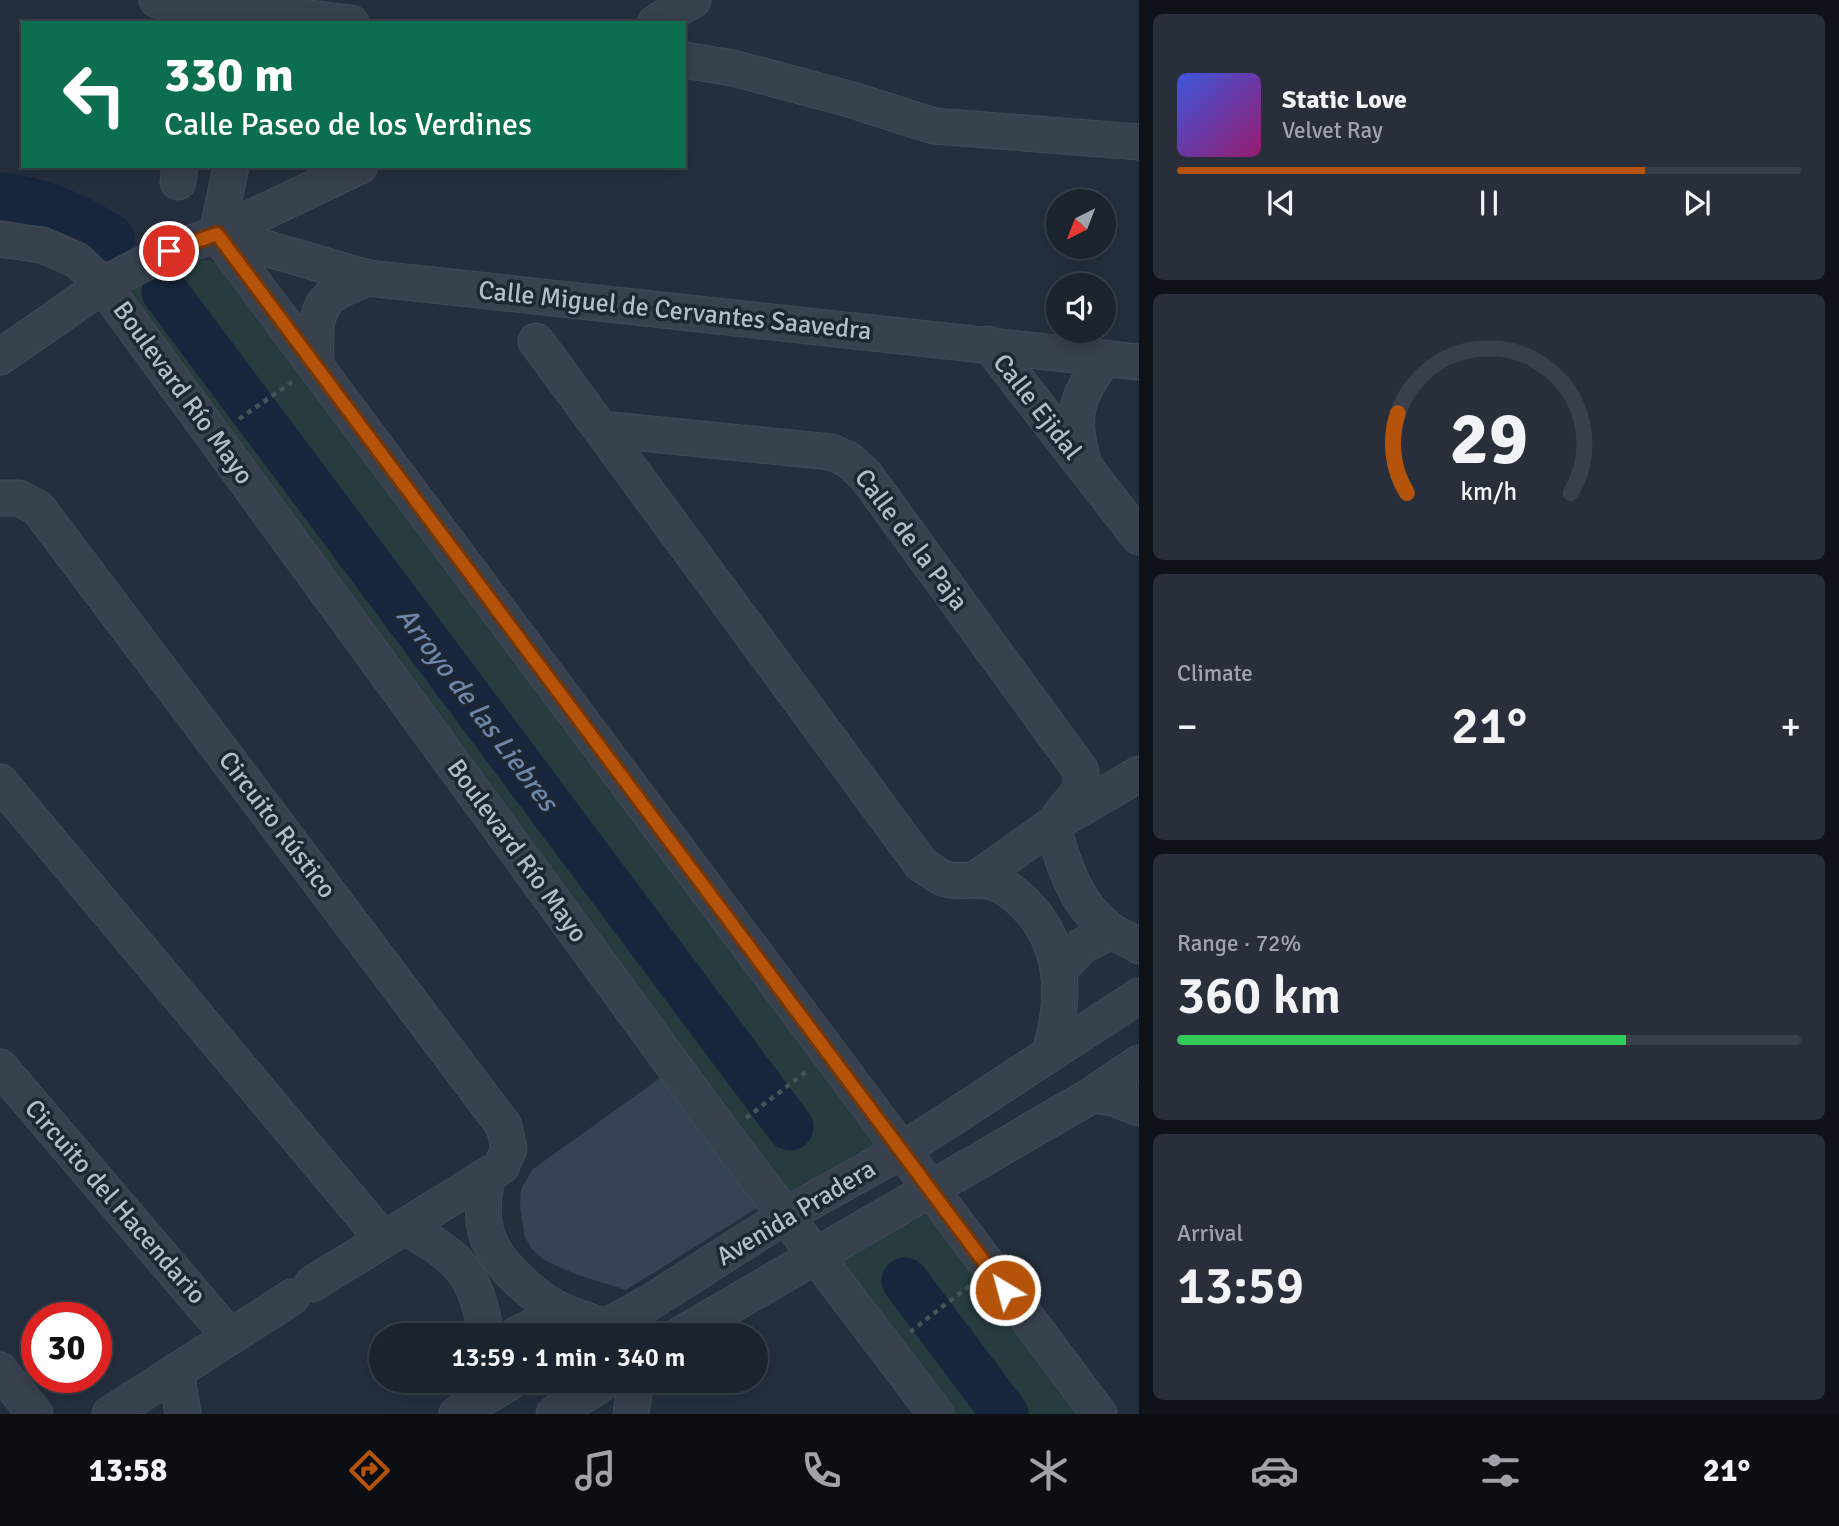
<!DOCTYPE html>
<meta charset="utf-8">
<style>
:root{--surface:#1b232e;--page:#282f3a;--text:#f1f3f6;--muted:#a0a4aa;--line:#39404a;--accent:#b45309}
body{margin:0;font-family:Signika,sans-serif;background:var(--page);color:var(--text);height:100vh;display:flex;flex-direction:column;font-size:26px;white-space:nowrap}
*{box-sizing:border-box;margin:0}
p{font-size:23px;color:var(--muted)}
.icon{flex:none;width:38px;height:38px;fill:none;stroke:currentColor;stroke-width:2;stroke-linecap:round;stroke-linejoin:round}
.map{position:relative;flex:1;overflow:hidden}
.sheet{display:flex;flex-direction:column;gap:14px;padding:14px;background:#0f1319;width:700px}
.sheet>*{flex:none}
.banner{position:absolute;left:21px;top:21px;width:665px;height:147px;border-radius:0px;box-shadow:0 4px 18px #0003,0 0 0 2px var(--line);background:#0b6e4f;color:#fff;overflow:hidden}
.needle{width:46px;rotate:222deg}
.tools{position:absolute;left:1046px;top:189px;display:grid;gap:14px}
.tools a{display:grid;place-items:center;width:70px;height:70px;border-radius:50%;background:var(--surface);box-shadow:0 4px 18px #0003,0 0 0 2px var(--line);font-size:35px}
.speed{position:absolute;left:21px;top:1302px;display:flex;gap:14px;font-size:35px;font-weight:700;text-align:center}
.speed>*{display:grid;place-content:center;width:91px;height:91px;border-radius:50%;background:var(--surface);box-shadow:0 4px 18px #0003,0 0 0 2px var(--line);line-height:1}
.speed .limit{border:10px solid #d22;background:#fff;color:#111}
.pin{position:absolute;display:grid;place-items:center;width:60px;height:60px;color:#fff;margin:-30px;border:4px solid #fff;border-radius:50%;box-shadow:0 2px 7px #0007}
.me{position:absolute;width:77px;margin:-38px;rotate:323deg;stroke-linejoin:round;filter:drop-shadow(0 0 5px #0008)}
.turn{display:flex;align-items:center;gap:24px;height:147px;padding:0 28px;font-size:32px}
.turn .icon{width:91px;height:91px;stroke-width:2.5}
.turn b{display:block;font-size:49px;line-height:60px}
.big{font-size:52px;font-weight:600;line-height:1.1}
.sheet .tile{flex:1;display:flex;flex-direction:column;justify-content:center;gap:10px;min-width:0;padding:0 24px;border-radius:10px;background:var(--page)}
.sheet .dial{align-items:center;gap:0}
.dial svg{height:182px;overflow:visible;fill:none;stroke:var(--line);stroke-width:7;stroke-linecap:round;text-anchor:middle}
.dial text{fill:var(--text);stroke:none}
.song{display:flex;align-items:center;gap:21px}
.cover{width:84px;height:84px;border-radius:10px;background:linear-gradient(135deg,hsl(230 70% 55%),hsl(320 70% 35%))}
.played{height:7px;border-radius:4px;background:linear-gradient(90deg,var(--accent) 75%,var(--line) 75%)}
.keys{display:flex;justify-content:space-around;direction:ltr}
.heat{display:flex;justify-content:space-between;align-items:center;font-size:38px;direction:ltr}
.charge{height:10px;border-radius:5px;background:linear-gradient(90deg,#34c759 72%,var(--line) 0)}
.trip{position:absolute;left:369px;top:1323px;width:399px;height:70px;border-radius:35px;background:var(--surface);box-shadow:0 4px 18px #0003,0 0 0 2px var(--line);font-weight:600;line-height:70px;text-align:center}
.tabs{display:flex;height:112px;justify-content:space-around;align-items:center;background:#0b0e12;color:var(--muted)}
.tabs .icon{width:49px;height:49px}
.tabs .on{color:var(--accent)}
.tabs b{font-size:32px;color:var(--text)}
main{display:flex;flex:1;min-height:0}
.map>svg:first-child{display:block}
.green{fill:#263c3f}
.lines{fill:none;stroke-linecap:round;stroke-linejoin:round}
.river{stroke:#17263c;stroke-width:47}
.building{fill:#364354}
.minor-casing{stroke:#414a57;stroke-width:37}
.path{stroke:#3f5557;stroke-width:4.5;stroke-dasharray:5 5;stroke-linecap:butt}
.minor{stroke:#38414e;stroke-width:35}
.route-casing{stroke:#753606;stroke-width:18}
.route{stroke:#b45309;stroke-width:12}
.labels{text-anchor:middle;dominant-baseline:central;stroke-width:7;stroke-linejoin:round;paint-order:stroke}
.street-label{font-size:26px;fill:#b4bcc9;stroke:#1d2633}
.water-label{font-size:28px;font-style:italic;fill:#6d86a8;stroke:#1d2633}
</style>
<main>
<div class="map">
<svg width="1139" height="1414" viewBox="0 0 1139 1414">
<rect width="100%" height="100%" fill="#242f3e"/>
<g class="green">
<path d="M193 259 216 262 228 270 881 1144 790 1202 130 298 136 282Z"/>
<path d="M926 1199 1087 1414H951L832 1260Z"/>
</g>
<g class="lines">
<g class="river">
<path d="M0 196C41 200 77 216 111 238"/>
<path d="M165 292 790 1127"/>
<path d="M905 1281 1005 1414"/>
</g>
</g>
<path class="building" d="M663 1076 757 1208 626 1290 575 1274 544 1260 532 1249 525 1237 520 1208 521 1189 533 1169Z"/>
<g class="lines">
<defs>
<g id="minor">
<path d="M157 0 351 23"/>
<path d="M655 23 693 0"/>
<path d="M684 60 733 68 849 99 934 126 1139 142"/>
<path d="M178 182 180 166"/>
<path d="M217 234 1099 1414"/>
<path d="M217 234 368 278 1139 362"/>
<path d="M217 234 231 166"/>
<path d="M0 239 42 245 77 260 103 285 727 1139 936 1414"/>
<path d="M536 341 921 864C930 870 939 878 950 880 964 882 978 878 993 882 1006 887 1018 896 1028 907 1067 949 1065 1004 1049 1055"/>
<path d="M989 344 1139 537"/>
<path d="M0 357 103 285 127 272 169 251 217 234 360 166"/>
<path d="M316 367C316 343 311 310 333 295 343 287 357 283 368 278"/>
<path d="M601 429 831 452 849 460 866 476 1081 771V789L1052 825C1064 865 1075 905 1110 930 1119 937 1130 939 1139 946"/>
<path d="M1083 462C1070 412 1076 400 1104 358"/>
<path d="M0 498H19L38 508 504 1126 509 1149 501 1167 312 1284"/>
<path d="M0 782 383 1239"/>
<path d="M976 879 1052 825 1139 774"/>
<path d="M1059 970 1082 946 1111 931"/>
<path d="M0 1067 230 1337"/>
<path d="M1092 1095 1114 1098 1139 1108"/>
<path d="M487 1177C477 1226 486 1251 523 1284 535 1295 549 1306 564 1312 578 1318 592 1322 606 1327"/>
<path d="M404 1227C459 1256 476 1273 486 1335"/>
<path d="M516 1335 563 1312"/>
<path d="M591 1335 649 1303 785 1216 901 1151 1139 996"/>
<path d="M680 1335 1092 1095 1139 1063"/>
<path d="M0 1370 35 1414"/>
<path d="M176 1371 183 1414"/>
<path d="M110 1414 292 1297"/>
<path d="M457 1414 512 1381"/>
<path d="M554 1414 606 1381"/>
<path d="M631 1414 636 1381"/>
</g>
</defs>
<use href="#minor" class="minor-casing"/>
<g class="path">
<path d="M239 419 292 382"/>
<path d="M746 1118 806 1072"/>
<path d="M910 1332 969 1286"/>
</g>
<use href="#minor" class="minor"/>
</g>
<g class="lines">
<defs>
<path id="route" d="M169 251 217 234 1005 1290"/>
</defs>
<use href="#route" class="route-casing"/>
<use href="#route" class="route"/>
</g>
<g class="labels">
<g class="street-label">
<text transform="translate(675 311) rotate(6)">Calle Miguel de Cervantes Saavedra</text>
<text transform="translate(183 393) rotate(54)">Boulevard Río Mayo</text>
<text transform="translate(1037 407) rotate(52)">Calle Ejidal</text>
<text transform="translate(911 540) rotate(53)">Calle de la Paja</text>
<text transform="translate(277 825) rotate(53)">Circuito Rústico</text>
<text transform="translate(517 851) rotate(54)">Boulevard Río Mayo</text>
<text transform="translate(115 1202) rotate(49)">Circuito del Hacendario</text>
<text transform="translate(796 1213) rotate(-31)">Avenida Pradera</text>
</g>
<g class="water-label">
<text transform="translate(477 709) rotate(53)">Arroyo de las Liebres</text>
</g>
</g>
</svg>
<div class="tools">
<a><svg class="needle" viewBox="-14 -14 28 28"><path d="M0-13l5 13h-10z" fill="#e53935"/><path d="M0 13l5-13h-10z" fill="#a0a4aa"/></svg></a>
<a><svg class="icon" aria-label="sound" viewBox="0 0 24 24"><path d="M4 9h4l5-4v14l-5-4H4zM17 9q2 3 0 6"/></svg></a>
</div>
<div class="speed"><div class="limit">30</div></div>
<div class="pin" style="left:169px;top:251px;background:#d93025"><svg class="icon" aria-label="arrive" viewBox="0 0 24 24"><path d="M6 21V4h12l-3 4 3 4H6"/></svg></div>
<svg class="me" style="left:1005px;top:1290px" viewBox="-20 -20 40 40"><circle r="17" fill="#b45309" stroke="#fff" stroke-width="3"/><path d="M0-11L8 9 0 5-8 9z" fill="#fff"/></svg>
<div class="trip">13:59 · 1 min · 340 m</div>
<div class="banner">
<div class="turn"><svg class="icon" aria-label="left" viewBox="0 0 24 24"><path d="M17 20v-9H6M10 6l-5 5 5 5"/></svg><div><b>330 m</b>Calle Paseo de los Verdines</div></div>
</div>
</div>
<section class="sheet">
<div class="tile">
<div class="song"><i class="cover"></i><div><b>Static Love</b><p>Velvet Ray</p></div></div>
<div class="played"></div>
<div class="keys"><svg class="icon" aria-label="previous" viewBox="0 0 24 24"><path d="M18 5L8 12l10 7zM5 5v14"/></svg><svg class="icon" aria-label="pause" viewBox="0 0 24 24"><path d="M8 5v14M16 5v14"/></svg><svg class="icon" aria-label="next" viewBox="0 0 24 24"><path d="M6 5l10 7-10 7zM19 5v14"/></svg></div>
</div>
<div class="tile dial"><svg viewBox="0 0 100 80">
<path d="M14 69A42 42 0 1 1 86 69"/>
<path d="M14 69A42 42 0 0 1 10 34" stroke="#b45309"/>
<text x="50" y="56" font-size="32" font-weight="700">29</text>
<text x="50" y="72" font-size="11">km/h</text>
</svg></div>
<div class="tile"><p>Climate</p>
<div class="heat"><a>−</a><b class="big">21°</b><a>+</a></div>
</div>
<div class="tile"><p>Range · 72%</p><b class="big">360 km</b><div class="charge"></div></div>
<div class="tile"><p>Arrival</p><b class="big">13:59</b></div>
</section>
</main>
<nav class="tabs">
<b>13:58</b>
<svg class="icon on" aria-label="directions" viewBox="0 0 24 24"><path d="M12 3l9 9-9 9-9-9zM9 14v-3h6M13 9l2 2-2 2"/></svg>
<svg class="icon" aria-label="music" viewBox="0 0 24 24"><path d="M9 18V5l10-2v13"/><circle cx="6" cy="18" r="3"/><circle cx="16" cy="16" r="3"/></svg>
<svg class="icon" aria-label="phone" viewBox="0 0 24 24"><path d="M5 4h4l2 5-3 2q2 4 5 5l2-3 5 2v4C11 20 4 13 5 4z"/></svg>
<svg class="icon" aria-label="climate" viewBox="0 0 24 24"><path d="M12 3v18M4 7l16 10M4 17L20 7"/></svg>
<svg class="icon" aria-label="car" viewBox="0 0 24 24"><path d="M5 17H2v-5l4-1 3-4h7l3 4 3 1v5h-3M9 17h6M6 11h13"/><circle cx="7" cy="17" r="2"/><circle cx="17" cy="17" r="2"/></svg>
<svg class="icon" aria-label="filters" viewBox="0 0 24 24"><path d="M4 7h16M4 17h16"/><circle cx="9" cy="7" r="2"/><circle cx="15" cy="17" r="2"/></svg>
<b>21°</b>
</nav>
